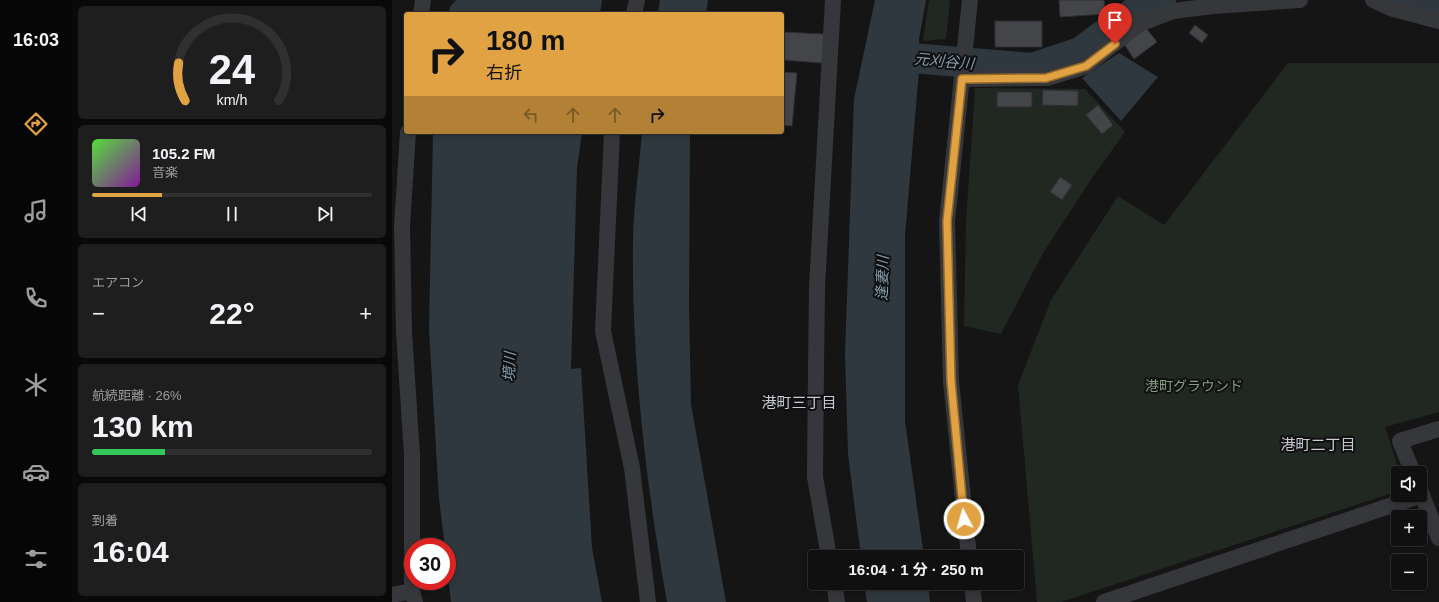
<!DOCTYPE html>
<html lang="ja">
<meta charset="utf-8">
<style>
:root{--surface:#101010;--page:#1e1e1e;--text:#f1f3f6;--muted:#9c9d9f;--line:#303030;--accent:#e0a243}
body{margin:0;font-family:Helvetica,"Noto Sans JP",sans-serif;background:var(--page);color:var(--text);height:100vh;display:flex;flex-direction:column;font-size:15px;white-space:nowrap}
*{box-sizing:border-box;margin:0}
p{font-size:13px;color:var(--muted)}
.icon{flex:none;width:22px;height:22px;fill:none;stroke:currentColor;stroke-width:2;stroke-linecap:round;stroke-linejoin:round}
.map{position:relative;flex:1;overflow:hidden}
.details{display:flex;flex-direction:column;gap:6px;padding:6px;background:#090909;width:320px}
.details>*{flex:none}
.guide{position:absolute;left:12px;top:12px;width:380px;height:122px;border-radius:4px;box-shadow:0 2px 6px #0003,0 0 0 1px var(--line);background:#e0a243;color:#111;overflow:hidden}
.controls{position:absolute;left:999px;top:466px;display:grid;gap:8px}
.controls a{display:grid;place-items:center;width:36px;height:36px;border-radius:4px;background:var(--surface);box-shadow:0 2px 6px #0003,0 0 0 1px var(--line);font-size:20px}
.speed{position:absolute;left:12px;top:538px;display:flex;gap:8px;font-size:20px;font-weight:700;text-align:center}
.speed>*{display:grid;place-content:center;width:52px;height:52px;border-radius:50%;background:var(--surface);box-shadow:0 2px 6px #0003,0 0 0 1px var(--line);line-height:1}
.speed .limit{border:6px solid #d22;background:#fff;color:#111}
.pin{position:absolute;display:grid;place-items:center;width:34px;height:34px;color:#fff;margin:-41px -17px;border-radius:50% 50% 50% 0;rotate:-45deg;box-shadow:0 0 4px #0007}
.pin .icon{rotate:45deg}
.me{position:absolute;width:44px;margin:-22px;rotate:354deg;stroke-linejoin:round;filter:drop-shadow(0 0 3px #0008)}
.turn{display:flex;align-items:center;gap:14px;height:84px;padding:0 16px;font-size:18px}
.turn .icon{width:52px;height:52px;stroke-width:2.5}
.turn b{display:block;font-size:28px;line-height:34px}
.lanes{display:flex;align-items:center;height:38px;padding:0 16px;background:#0003;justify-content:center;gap:20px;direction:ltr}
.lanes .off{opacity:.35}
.big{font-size:30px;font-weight:700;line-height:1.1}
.details .widget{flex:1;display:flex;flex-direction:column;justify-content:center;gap:6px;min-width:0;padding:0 14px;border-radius:6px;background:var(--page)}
.details .dial{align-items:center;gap:0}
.dial svg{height:104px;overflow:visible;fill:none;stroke:var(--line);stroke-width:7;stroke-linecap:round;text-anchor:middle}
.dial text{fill:var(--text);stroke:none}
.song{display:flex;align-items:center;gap:12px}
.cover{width:48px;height:48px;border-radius:6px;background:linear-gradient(135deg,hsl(110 70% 55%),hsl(290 70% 35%))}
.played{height:4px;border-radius:2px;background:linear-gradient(90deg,var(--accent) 25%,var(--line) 25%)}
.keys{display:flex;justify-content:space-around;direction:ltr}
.heat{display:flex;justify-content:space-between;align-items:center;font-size:22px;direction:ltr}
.charge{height:6px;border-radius:3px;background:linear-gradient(90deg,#34c759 26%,var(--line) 0)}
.trip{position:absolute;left:416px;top:550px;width:216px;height:40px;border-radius:4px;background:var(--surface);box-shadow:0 2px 6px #0003,0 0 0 1px var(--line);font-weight:700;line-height:40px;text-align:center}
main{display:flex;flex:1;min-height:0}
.tab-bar{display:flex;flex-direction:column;width:72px;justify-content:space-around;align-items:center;background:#060606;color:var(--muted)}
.tab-bar .icon{width:28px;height:28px}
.tab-bar .current{color:var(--accent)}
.tab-bar b{font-size:18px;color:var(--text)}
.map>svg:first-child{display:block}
.green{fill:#212822}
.water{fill:#2f383e}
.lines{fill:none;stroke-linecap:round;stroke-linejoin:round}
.river{stroke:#2f383e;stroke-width:30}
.building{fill:#444549;stroke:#2f2f32}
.minor{stroke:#36373b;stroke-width:16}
.route-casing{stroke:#92692c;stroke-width:10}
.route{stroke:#e0a243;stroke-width:7}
.labels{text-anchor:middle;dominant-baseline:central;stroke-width:4;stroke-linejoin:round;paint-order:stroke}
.park-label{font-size:14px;fill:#819e81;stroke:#101011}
.water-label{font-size:15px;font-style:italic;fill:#829cad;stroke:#101011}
.neighbourhood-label{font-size:15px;fill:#c8cbd2;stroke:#101011}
</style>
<main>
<nav class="tab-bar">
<b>16:03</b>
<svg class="icon current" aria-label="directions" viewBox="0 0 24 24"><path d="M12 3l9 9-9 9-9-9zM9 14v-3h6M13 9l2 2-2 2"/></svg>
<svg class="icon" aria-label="music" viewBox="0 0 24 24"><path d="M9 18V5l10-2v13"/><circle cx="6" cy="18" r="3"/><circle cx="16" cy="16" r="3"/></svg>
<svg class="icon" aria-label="phone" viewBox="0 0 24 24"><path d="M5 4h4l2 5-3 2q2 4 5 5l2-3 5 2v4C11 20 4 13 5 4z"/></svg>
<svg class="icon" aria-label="climate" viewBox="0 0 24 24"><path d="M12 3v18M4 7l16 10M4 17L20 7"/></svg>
<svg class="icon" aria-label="car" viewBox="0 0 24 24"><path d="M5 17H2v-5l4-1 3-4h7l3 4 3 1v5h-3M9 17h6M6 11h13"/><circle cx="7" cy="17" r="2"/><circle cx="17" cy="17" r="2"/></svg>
<svg class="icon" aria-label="filters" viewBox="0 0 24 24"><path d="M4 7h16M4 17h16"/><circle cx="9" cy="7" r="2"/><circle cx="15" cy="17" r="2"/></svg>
</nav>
<section class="details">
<div class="widget dial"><svg viewBox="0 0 100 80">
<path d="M14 69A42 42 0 1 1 86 69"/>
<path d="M14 69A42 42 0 0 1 9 40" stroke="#e0a243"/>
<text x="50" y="56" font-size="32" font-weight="700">24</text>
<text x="50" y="72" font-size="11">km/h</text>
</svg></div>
<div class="widget">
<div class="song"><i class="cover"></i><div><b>105.2 FM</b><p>音楽</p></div></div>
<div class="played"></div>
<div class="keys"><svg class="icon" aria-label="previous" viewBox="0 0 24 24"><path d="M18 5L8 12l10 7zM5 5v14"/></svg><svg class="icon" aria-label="pause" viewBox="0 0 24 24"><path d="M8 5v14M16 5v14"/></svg><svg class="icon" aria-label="next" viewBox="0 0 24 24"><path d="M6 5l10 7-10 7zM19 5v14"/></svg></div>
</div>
<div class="widget"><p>エアコン</p>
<div class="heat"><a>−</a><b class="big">22°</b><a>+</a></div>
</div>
<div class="widget"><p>航続距離 · 26%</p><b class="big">130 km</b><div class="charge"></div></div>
<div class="widget"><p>到着</p><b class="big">16:04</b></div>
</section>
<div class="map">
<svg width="1047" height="602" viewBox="0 0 1047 602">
<rect width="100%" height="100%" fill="#151516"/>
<g class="green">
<path d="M537 0H558L554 39 531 41Z"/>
<path d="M896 63H1047V412L993 427 1008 473H1006V491L669 602H645L626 385 659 300 726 196 772 225Z"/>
<path d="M583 88 693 89 733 132 700 178 651 253 609 334 572 326 574 222Z"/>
</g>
<g class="water">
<path d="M64 0H210L208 14H57L58 7Z"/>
<path d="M268 0H316L314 14H266Z"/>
<path d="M483 0H534L527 39V70L513 236V421L532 557H469L456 454 453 354 462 99Z"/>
<path d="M727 53 766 77 729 121 690 78Z"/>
<path d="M41 132H190L185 168 179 369 189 368 200 548 210 602H59L55 567V547H53L47 499 37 329Z"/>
<path d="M250 132H298L297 305 299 404 334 602H275C254 484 239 358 241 238 242 203 247 167 250 132Z"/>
<path d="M472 583H536L538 602H475Z"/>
</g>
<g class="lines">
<g class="river">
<path d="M1009 0 1040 12H1047"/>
<path d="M508 57 640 68 688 52 744 11 769 0"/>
</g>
</g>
<g class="building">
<path d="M667 0H712L713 14 668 17Z"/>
<rect x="603" y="21" width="47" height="26"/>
<path d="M803 25 816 35 810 43 797 33Z"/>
<path d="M754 28 765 42 742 59 732 44Z"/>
<path d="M390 32 432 34 430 63 390 60Z"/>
<path d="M390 72 405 73 400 126 390 125Z"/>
<path d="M651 90 686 91V106L650 105Z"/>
<rect x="605" y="92" width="35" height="15"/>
<path d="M706 105 721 125 710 134 694 115Z"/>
<path d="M668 177 680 185 670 200 658 192Z"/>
</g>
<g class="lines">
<g class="minor">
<path d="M981 0 1001 9 1047 21"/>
<path d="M29 14 31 0"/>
<path d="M242 14 245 0"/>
<path d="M570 79 655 78 694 66 747 24 781 11 821 6 908 0"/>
<path d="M16 132 10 226 12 332 20 455V591L23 602"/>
<path d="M220 132 211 331 240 468 256 602"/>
<path d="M1021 473 1008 441 1047 429"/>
<path d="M1028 490 1047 538"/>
<path d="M437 557 423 477 424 368 425 287 441 0"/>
<path d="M577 557 559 381 555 221 578 0"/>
<path d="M442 583 445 602"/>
<path d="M580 583 582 602"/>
<path d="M0 595 20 591"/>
<path d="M712 602 1030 495"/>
</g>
</g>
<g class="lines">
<defs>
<path id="route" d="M572 519 559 381 555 221 570 79 654 78 694 66 723 44"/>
</defs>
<use href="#route" class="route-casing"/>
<use href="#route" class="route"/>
</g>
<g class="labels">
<g class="park-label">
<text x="802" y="386">港町グラウンド</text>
</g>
<g class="water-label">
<text transform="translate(552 61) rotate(5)">元刈谷川</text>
<text transform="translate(490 278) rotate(-88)">逢妻川</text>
<text transform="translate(117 367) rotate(-87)">境川</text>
</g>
<g class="neighbourhood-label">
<text x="407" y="402">港町三丁目</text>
<text x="926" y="444">港町二丁目</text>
</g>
</g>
</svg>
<div class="controls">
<a><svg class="icon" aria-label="sound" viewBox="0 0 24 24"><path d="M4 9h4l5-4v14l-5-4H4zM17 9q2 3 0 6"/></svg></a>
<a>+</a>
<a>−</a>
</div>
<div class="speed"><div class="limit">30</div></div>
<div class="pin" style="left:723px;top:44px;background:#d93025"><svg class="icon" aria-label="arrive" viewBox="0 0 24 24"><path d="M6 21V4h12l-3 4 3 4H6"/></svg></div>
<svg class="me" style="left:572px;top:519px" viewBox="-20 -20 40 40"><circle r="17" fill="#e0a243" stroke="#fff" stroke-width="3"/><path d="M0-11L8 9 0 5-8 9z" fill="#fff"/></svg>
<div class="trip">16:04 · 1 分 · 250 m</div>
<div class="guide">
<div class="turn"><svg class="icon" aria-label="right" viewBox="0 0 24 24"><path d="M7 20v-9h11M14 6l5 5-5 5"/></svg><div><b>180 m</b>右折</div></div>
<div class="lanes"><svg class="icon off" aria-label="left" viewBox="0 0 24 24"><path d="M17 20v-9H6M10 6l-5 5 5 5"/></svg><svg class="icon off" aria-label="ahead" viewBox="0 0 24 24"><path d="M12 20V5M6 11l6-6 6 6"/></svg><svg class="icon off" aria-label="ahead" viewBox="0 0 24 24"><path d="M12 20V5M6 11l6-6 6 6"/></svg><svg class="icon" aria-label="right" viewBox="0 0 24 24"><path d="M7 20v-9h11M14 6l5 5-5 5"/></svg></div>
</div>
</div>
</main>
